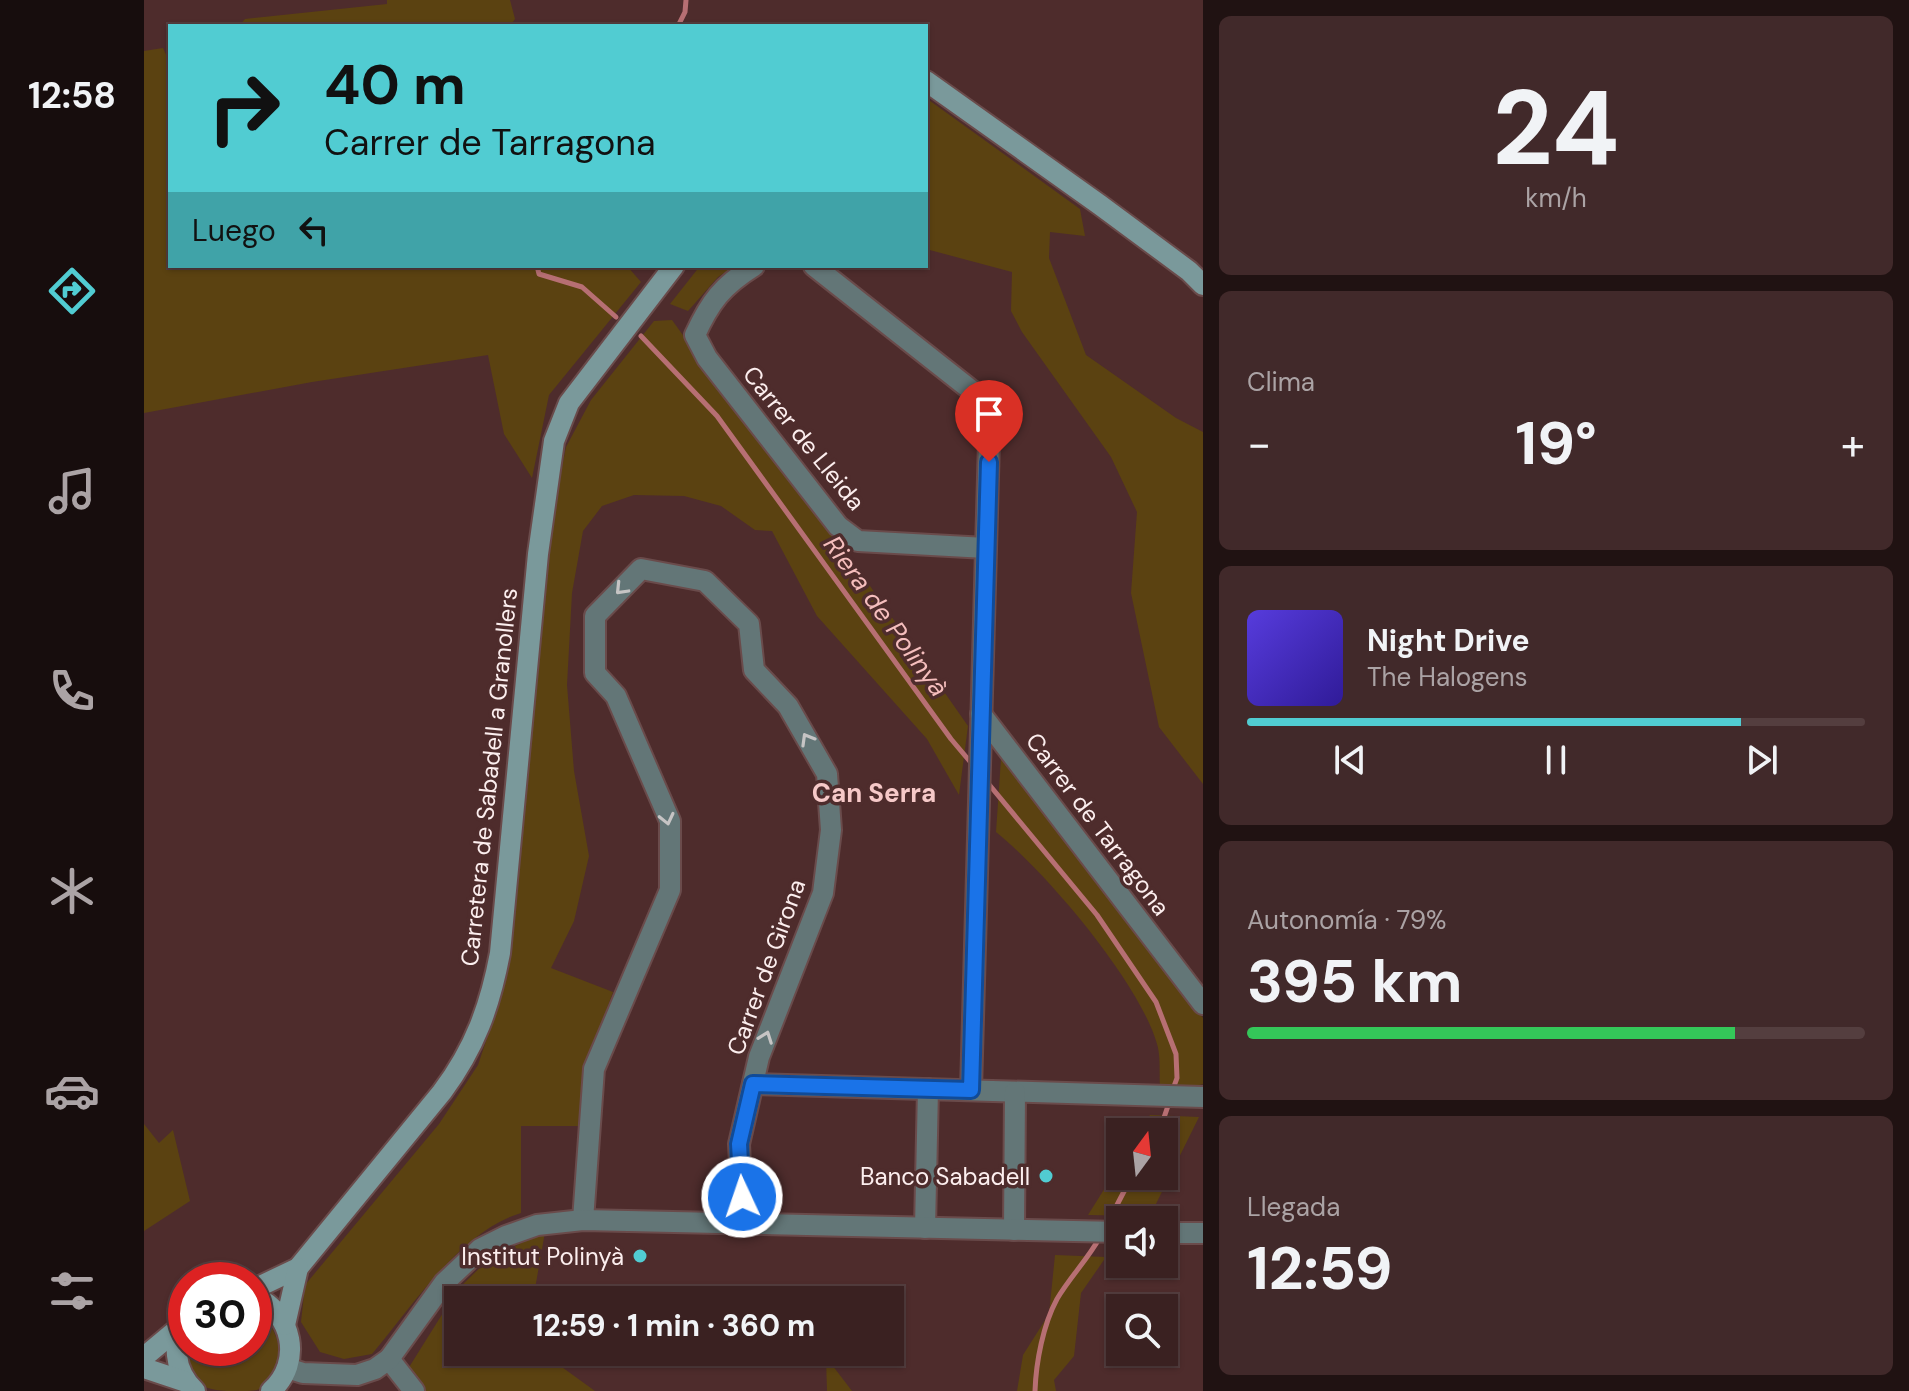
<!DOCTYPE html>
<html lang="es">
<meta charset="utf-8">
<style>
:root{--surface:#3a2121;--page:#41292a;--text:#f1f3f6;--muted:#aba3a5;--line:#543e3f;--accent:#51ccd2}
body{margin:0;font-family:"DM Sans",sans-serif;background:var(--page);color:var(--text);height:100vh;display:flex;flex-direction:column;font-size:30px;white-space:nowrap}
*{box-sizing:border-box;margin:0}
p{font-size:26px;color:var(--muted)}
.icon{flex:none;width:44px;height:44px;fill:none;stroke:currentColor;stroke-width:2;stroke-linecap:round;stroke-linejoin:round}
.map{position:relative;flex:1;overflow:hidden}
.details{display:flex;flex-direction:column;gap:16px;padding:16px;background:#201212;width:706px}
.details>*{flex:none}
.top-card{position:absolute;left:24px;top:24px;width:760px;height:244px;border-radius:0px;box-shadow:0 2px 6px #0004,0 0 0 2px var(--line);background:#51ccd2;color:#111;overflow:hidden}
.needle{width:52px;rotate:15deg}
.tools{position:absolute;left:962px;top:1118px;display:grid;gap:16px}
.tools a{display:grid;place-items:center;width:72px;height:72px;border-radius:0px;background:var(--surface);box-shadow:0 2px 6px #0004,0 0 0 2px var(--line);font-size:40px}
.speed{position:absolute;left:24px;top:1262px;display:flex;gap:16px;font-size:40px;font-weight:700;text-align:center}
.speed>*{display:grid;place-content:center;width:104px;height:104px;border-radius:50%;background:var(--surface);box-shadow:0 2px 6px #0004,0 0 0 2px var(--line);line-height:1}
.speed .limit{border:12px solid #d22;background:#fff;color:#111}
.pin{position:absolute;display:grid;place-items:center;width:68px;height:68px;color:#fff;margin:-82px -34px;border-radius:50% 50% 50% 0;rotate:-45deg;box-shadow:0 0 8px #0007}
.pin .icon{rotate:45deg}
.me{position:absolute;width:88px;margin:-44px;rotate:357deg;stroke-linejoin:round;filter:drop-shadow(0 0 6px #0008)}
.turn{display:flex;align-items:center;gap:28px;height:168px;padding:0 24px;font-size:36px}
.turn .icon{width:104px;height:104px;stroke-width:2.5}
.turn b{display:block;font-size:56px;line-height:68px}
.then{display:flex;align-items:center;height:76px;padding:0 24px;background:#0003;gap:16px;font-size:30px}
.big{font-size:60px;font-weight:700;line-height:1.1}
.details .card{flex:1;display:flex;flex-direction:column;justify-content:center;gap:12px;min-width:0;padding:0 28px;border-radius:12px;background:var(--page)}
.details .dial{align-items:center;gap:0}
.dial b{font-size:104px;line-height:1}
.song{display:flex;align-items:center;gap:24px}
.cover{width:96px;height:96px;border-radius:12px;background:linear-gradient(135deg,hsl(250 70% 55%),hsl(250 70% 35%))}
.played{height:8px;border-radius:4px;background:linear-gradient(90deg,var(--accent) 80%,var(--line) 80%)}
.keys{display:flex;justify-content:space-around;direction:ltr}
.heat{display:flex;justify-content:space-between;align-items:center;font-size:44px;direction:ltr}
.charge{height:12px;border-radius:6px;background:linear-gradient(90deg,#34c759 79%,var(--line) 0)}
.trip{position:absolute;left:300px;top:1286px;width:460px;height:80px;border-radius:0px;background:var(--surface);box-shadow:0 2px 6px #0004,0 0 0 2px var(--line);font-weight:700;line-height:80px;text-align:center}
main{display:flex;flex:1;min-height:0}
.tabs{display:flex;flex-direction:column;width:144px;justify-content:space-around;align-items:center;background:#170d0d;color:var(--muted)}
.tabs .icon{width:56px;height:56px}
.tabs .on{color:var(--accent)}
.tabs b{font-size:36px;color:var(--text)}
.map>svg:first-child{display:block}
.green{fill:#5b4211}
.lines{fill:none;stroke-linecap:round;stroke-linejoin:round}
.stream{stroke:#b76f73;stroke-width:5}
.street-casing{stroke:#6a4b4b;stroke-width:24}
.secondary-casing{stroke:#6a4b4b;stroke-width:24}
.street{stroke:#637677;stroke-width:20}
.secondary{stroke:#7a999b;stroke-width:20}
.oneway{stroke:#c6c4c4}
.route-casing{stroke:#114b97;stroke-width:20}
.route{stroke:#1a73e8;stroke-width:14}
.poi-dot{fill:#51ccd2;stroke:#4e2c2c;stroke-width:3}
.labels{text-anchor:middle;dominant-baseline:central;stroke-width:7;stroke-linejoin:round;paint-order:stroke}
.street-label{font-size:24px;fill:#fceeee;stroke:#4e2c2c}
.poi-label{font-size:24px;fill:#fceeee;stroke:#4e2c2c;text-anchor:end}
.water-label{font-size:26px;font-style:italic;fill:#f5bebd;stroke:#4e2c2c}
.neighbourhood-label{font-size:26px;font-weight:bold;fill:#f6c9c8;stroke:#4e2c2c}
</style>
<main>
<nav class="tabs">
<b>12:58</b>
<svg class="icon on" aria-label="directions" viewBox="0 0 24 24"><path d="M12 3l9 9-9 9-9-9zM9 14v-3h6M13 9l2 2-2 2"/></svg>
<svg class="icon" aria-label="music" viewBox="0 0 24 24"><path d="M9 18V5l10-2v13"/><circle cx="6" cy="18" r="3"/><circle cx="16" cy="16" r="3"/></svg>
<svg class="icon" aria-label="phone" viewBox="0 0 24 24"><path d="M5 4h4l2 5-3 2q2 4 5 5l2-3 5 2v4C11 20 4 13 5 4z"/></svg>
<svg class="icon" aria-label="climate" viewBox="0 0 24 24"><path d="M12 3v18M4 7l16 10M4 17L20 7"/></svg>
<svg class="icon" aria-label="car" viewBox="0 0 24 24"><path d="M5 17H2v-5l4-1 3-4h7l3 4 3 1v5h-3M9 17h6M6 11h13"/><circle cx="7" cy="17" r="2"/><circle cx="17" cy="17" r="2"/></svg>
<svg class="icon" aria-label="filters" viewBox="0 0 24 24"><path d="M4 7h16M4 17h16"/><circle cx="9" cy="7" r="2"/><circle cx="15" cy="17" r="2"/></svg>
</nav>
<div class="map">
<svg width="1059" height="1391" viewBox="0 0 1059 1391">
<rect width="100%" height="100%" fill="#4e2c2c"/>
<g class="green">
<path d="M243 0H366L371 19 366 26H95L101 19 243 4Z"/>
<path d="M19 48 26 63V266H483L497 282 405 395 388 478 360 434 344 355 168 382 0 413V51Z"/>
<path d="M782 98 936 209 941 236 906 232 905 258 942 355 1032 418 1059 432V784L1015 727 987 593 993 512 967 457 878 332 867 311 868 272 782 249Z"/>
<path d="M556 266H591L574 277 544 311 526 304Z"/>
<path d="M528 320 585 399 684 526 824 726 815 795 783 739 673 616 628 531 611 530 577 506 540 496 490 495 458 506 439 531 428 593 423 685 430 771 445 856 430 921 407 968 469 992 443 1063 439 1126H377V1213C316 1231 268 1307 228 1354L200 1359 176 1352 157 1322 161 1285 295 1124 334 1065 353 1008 368 916 409 514 422 447 447 400 510 321Z"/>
<path d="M857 759 1059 1018V1084L1046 1088H1016C1015 1074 1017 1057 1013 1044 996 983 902 872 852 832Z"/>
<path d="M1006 1115 1055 1117 1006 1216 944 1215 976 1164V1176H1020V1132H996Z"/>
<path d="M0 1124 15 1143 29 1130 46 1201 0 1231Z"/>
<path d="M401 1232 389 1300H314V1352H402L404 1357 451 1391H276L262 1372 314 1289 347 1257Z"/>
<path d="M911 1255 962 1257 937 1293 930 1356 910 1380 912 1391H873L879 1355 905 1314Z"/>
<path d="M110 1308C136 1324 150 1375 113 1390 107 1391 96 1391 89 1391 55 1391 46 1382 42 1348H110Z"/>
<path d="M682 1357 708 1391H683Z"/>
</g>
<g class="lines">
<g class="stream">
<path d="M534 26 541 12 542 0"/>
<path d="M393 266 395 274 438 287 472 317"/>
<path d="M497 336 573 416 807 739 829 765"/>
<path d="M843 782 953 915 1012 1002 1032 1054 1033 1078 1029 1089"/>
<path d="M1015 1132 1025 1103"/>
<path d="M961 1228 988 1176"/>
<path d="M891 1391C892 1362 899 1325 913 1299 926 1277 944 1259 956 1237"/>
</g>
<defs>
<g id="street">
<path d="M610 266C578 286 566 302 551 335L563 358 694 526 714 541 842 548"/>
<path d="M670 266 846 405 827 1090"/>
<path d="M837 714 1059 1004"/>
<path d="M609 1084 1059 1097"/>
<path d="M439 1220 450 1069 526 890V821L472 696 451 673V616L497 569 561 581 605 624 610 670 644 706 683 774 687 830 679 893 615 1057 595 1144 599 1224"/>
<path d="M781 1228 784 1089"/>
<path d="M870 1230 871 1092"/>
<path d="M1020 1233H1059"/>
<path d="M245 1359 270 1391"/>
<path d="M143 1368 159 1373 213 1375 231 1369 245 1359 300 1283 336 1249 362 1236 393 1225 439 1220 976 1232"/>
</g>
<g id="secondary">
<path d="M782 81 956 205 1045 271 1059 285"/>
<path d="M110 1289 154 1268 298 1092C331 1048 346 1006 356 953L394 554 410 441 425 403 530 266"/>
<path d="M110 1296C149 1313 159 1362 127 1391"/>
<path d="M42 1316C28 1342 29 1370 51 1391"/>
<path d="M141 1325 154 1268"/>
<path d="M0 1357 36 1327"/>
<path d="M0 1368 42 1382"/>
</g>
</defs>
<use href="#street" class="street-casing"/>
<use href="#secondary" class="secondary-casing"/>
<use href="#street" class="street"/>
<use href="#secondary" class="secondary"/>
</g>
<defs><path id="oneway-chevron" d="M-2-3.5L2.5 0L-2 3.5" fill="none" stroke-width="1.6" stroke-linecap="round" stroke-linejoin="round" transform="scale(2)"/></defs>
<g class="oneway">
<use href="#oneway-chevron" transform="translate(477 589) rotate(134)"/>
<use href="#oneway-chevron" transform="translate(663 739) rotate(-120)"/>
<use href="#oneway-chevron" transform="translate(523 819) rotate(77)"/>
<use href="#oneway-chevron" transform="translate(622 1037) rotate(-70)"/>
</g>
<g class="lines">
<defs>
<path id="route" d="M598 1197 595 1144 609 1084 827 1090 845 462"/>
</defs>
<use href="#route" class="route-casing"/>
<use href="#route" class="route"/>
</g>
<g class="poi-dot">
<circle cx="902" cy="1176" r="8"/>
<circle cx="496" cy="1256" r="8"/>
</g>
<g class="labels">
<g class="street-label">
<text transform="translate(660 438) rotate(51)">Carrer de Lleida</text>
<text transform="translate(345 777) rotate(-84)">Carretera de Sabadell a Granollers</text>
<text transform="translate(954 824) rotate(53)">Carrer de Tarragona</text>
<text transform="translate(622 967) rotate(-70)">Carrer de Girona</text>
</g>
<g class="poi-label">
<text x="886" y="1176">Banco Sabadell</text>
<text x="480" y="1256">Institut Polinyà</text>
</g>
<g class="water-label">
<text transform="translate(742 616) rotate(54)">Riera de Polinyà</text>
</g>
<g class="neighbourhood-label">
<text x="730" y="793">Can Serra</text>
</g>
</g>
</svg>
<div class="tools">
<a><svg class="needle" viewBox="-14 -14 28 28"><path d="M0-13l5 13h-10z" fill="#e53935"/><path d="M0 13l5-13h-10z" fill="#aba3a5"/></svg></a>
<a><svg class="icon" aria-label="sound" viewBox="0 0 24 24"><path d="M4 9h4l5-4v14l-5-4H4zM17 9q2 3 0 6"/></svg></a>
<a><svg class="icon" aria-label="search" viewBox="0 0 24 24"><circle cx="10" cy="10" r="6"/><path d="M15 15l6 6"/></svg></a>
</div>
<div class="speed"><div class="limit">30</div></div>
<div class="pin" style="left:845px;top:462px;background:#d93025"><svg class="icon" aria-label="arrive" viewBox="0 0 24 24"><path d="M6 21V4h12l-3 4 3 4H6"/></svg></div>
<svg class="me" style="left:598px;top:1197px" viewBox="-20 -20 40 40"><circle r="17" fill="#1a73e8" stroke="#fff" stroke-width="3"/><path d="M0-11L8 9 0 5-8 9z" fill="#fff"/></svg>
<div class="trip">12:59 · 1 min · 360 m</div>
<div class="top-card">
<div class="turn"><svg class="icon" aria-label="right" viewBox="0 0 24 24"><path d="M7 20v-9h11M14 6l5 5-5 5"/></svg><div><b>40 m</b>Carrer de Tarragona</div></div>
<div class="then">Luego<svg class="icon" aria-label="left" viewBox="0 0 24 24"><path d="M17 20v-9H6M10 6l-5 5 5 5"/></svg></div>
</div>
</div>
<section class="details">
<div class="card dial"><b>24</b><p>km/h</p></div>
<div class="card"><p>Clima</p>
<div class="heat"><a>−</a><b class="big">19°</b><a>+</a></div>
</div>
<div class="card">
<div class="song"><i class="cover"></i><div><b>Night Drive</b><p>The Halogens</p></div></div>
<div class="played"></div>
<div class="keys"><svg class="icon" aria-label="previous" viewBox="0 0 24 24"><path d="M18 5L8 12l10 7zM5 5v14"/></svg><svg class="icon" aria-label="pause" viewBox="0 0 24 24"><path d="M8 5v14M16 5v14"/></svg><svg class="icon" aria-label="next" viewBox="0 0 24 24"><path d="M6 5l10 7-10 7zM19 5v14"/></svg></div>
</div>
<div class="card"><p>Autonomía · 79%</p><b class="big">395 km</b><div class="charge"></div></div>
<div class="card"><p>Llegada</p><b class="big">12:59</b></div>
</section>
</main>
